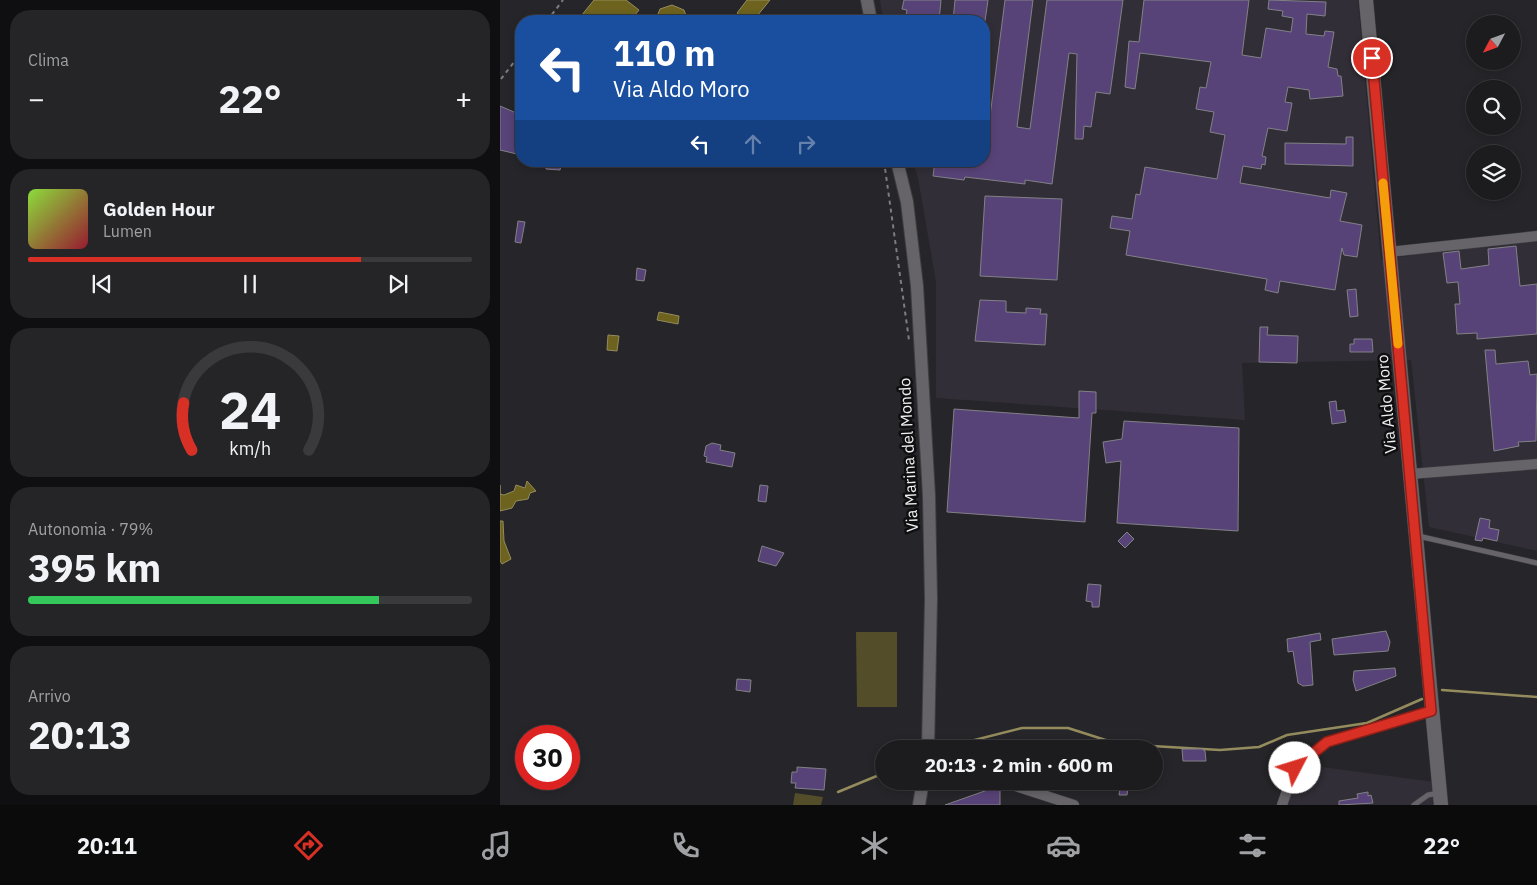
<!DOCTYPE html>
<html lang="it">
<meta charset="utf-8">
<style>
:root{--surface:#1c1c1f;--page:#252528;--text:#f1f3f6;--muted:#a0a1a4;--line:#3a3a3d;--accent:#d93025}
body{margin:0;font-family:"IBM Plex Sans",sans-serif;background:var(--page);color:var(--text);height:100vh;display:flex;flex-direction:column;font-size:19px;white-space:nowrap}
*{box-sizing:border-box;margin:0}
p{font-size:16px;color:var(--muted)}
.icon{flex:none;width:28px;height:28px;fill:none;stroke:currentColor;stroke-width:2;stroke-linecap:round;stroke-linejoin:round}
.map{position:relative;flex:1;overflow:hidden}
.drawer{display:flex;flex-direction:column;gap:10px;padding:10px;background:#0f0f11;width:500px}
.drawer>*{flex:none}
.top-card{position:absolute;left:15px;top:15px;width:475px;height:152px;border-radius:20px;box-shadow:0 2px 8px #0003,0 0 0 1px var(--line);background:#1a4fa0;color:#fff;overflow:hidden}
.needle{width:32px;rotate:229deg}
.buttons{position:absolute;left:966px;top:15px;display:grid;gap:10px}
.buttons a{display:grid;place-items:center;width:55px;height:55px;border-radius:50%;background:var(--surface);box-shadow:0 2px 8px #0003,0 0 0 1px var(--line);font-size:25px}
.speed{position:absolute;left:15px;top:725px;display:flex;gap:10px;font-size:25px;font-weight:700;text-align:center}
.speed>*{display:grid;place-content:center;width:65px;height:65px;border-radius:50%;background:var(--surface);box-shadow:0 2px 8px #0003,0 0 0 1px var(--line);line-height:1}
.speed .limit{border:8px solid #d22;background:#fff;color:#111}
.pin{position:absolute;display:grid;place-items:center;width:42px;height:42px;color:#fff;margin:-21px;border:2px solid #fff;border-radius:50%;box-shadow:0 1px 5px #0007}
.me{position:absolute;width:55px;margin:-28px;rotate:50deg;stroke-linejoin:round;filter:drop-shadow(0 0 4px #0008)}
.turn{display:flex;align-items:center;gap:18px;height:105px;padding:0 15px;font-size:22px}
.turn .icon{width:65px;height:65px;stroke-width:2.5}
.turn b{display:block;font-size:35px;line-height:42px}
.lanes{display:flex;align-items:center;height:48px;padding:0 15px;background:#0003;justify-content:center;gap:25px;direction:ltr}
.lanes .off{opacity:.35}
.big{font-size:38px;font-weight:700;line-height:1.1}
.drawer .card{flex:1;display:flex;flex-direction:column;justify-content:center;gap:8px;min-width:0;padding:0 18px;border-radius:20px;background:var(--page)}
.drawer .dial{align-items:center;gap:0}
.dial svg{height:130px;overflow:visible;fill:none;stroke:var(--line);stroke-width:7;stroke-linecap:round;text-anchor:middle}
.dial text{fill:var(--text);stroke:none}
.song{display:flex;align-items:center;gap:15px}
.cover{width:60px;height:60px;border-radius:8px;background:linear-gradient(135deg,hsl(90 70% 55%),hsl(350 70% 35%))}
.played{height:5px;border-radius:2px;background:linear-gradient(90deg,var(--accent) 75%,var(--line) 75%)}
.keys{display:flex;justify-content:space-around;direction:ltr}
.heat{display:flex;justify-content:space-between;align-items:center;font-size:28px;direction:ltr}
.charge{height:8px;border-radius:4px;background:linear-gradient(90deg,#34c759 79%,var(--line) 0)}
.trip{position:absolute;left:375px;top:740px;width:288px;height:50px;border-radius:25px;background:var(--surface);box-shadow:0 2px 8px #0003,0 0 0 1px var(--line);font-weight:700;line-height:50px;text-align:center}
.menu{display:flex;height:80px;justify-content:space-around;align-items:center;background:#0b0b0c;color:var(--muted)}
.menu .icon{width:35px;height:35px}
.menu .current{color:var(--accent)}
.menu b{font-size:22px;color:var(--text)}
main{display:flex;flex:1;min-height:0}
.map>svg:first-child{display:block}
.built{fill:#312e37}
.green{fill:#544d29}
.water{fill:#6d621e;stroke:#948c5d}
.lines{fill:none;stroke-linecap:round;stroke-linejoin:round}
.stream{stroke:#948c5d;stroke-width:2.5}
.building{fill:#584378;stroke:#828186}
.service-casing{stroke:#404042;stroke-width:6}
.minor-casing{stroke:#404042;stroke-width:11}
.tertiary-casing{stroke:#404042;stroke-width:14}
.secondary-casing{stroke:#404042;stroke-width:15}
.path{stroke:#7e7d81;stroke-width:2;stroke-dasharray:4 4;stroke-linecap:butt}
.service{stroke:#666469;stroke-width:5}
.minor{stroke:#666469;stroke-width:10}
.tertiary{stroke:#666469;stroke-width:12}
.secondary{stroke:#666469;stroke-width:14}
.route-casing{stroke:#8d1f18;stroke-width:12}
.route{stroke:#d93025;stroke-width:9}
.slow{stroke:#f59e0b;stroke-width:9}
.labels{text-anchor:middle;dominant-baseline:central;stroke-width:5;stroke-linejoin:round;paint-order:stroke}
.street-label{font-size:16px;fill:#efeff1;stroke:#0f0e10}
</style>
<main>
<section class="drawer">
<div class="card"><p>Clima</p>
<div class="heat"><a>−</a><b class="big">22°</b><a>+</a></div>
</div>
<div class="card">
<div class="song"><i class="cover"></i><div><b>Golden Hour</b><p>Lumen</p></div></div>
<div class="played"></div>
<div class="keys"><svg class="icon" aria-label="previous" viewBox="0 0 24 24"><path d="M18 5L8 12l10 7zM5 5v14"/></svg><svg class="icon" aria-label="pause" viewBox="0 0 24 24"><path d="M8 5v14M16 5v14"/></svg><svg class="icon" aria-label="next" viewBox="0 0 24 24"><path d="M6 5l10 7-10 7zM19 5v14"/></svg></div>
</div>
<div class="card dial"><svg viewBox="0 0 100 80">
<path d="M14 69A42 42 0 1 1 86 69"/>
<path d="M14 69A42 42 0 0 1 9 40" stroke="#d93025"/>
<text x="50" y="56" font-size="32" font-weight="700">24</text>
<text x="50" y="72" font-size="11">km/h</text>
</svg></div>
<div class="card"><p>Autonomia · 79%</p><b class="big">395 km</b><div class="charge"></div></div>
<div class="card"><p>Arrivo</p><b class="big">20:13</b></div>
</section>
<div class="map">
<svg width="1037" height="805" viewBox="0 0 1037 805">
<rect width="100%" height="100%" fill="#262529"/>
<g class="built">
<path d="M380 0H858L881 260 1037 235V551L929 527 911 360 742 363 745 420 436 398V282L418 178 413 161H484V21H383Z"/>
<path d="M807 765 934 782 936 805H787L801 770Z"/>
</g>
<g class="green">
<path d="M356 632H397V707H357Z"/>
<path d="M295 793 323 797 321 805H293Z"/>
</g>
<g class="water">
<path d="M94 0H126L139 10 130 21H77Z"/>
<path d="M247 0H270L253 21H248L237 13Z"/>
<path d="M172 5 184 10 188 21H155L160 9Z"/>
<path d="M159 312 179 316 178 324 157 320Z"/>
<path d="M108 335 119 336 117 351 107 350Z"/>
<path d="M27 481 36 491 30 493 28 499 16 501 12 508 0 511V485V494L4 495 14 491 16 485 25 488Z"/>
<path d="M0 521H3L4 541 11 559 2 564 0 561Z"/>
</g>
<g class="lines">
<g class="stream">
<path d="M942 690 1037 697"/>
<path d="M443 748 522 728H568L618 744 720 750 759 747 787 735 867 723 922 699"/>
<path d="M338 792 384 773"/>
</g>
</g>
<g class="building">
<path d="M404 0H441L439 21H405L407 10 402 9Z"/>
<path d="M455 0H488L485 21H453Z"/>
<path d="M505 0H533L517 127 530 129 547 0H623L610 94 596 92 591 127 584 126 583 139H575L577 54 569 53 552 184 525 180V184L465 177 464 180 433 176 435 161H484V124H489Z"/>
<path d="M644 0H749L742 55 761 58 766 28 791 32 793 18 782 16 783 11 768 9 769 0 826 2 825 16 807 14 806 34 824 36 825 31 834 32 828 67 837 69 838 76H841L843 96 810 99 809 90 788 87 785 102 792 103 787 131 768 128 762 156 766 157 765 165 762 164 761 169 743 166 740 183 830 198 831 190 847 193 840 221 862 225 857 257 844 255 842 248 835 290 780 281 778 293 765 290 767 279 626 255 630 231 610 228 612 216 632 219 636 194 640 195 645 167 717 179 725 135 710 132 714 112 696 109 700 87 706 88 711 62 640 53 635 89 625 87 629 41 639 42Z"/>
<path d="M0 106 21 115V155L0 150Z"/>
<path d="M846 137H853V166L785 164V143L846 144Z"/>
<path d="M47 161H62L60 170 46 169Z"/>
<path d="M485 196 562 199 557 280 480 276Z"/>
<path d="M18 221 25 222 21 243 15 242Z"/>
<path d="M1016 246 1020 286 1037 284V334L977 339V333L957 334 955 304H960L958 282 947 283 943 253 959 251 961 269 989 265 988 249Z"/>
<path d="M137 268 146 270 144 281 136 280Z"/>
<path d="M856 289 858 316 850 317 847 290Z"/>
<path d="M480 300 506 301V312L526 313V308L541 309 540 314H547L545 345 475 341Z"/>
<path d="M760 327H768L767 335 798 336 797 363 759 362Z"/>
<path d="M854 339H872L873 352H850V344H854Z"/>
<path d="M985 350H995L996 364 1028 361 1030 375 1037 374 1036 441 1018 442 1019 446 994 451Z"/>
<path d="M579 391 596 392V413H592L585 522 447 512 454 409 579 418Z"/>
<path d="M836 401 837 411 844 410 846 422 832 424 829 402Z"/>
<path d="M624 421 739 428 738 531 617 523 621 461 606 463 603 442 622 439Z"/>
<path d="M212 443 221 445 220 450 235 453 232 467 206 462 207 457 204 456 206 446Z"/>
<path d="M260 485 268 486 266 502 258 501Z"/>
<path d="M980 518 990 520 989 528 999 530 997 541 983 538 982 541 975 540Z"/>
<path d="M627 532 634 539 625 548 618 541Z"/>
<path d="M262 546 284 553 276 566 258 561Z"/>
<path d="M588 584 601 585 599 607H592V602L586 601Z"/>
<path d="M886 631 890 642 888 651 834 655 832 639Z"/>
<path d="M820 633 821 640 810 642 813 685 803 686 798 683 793 651 788 652 787 639Z"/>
<path d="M895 668 896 676 856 691 853 680 854 671Z"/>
<path d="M237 679 251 680 250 692 236 690Z"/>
<path d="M401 741H420V749H398Z"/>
<path d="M682 749H702L705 751 706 761H683Z"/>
<path d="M297 767 326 769 324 790 295 788 296 783H291L292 772H297Z"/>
<path d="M613 781H629L627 795H619L620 789 612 788Z"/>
<path d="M496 787 500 788V805H445Z"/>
<path d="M868 792V796L871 795 873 803 839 805V801L858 798 857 794Z"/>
</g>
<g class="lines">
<defs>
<g id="service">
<path d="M918 536 1037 563"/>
<path d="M914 805 928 795 939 793"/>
</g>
<g id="minor">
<path d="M889 252 1037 236"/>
<path d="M910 474 1037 464"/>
<path d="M500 781 574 805"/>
<path d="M782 805 795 768 827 742 931 711"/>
</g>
<g id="tertiary">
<path d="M367 0 371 21"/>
<path d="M397 161 407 202 417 286 429 496 431 599 428 749"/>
<path d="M419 805 423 781"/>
</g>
<path id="secondary" d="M866 0 941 805"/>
</defs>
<use href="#service" class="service-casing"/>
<use href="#minor" class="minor-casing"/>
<use href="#tertiary" class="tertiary-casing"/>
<use href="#secondary" class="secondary-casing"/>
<g class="path">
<path d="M47 21 63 0"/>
<path d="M1 79 21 53"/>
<path d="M384 161 409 340"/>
</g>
<use href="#service" class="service"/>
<use href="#minor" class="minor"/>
<use href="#tertiary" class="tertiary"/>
<use href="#secondary" class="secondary"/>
</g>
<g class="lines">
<defs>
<path id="route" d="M795 768 827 742 931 711 872 58"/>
</defs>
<use href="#route" class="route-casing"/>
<use href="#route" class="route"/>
<path class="slow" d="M883 183 898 344"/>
</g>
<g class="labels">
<g class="street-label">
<text transform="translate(886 404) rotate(-95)">Via Aldo Moro</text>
<text transform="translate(408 455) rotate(-93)">Via Marina del Mondo</text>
</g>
</g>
</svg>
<div class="buttons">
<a><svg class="needle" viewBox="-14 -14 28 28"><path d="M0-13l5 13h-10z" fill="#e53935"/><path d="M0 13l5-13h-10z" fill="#a0a1a4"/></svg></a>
<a><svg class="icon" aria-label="search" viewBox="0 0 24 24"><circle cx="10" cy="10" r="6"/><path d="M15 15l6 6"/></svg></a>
<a><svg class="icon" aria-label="layers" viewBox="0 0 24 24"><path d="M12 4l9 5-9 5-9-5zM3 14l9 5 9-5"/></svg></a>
</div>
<div class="speed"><div class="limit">30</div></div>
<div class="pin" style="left:872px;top:58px;background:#d93025"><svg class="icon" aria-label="arrive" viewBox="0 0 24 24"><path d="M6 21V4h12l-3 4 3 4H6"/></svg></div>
<svg class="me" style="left:795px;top:768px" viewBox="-20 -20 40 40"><circle r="19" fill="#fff"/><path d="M0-13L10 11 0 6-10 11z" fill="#d93025"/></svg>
<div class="trip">20:13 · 2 min · 600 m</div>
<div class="top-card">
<div class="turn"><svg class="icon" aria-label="left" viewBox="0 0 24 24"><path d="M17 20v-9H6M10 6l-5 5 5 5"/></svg><div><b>110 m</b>Via Aldo Moro</div></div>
<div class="lanes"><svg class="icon" aria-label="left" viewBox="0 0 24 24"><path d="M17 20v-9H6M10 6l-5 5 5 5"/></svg><svg class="icon off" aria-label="ahead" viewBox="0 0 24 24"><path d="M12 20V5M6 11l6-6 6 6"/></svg><svg class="icon off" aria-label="right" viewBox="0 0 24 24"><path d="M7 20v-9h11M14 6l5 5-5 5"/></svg></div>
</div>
</div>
</main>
<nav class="menu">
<b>20:11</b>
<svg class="icon current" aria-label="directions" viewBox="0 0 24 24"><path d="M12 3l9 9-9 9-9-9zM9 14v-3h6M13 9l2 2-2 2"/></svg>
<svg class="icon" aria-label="music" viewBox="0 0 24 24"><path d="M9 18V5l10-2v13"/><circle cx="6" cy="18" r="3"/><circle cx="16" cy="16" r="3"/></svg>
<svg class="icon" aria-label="phone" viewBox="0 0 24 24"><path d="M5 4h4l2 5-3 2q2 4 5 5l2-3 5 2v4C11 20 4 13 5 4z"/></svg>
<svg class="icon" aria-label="climate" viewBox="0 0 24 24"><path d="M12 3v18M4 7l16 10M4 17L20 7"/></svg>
<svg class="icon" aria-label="car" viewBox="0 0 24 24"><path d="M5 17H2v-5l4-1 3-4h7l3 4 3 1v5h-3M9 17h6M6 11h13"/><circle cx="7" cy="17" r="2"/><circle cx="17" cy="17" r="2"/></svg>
<svg class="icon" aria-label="filters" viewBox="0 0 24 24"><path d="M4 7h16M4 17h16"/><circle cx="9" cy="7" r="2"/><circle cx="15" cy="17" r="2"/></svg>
<b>22°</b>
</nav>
